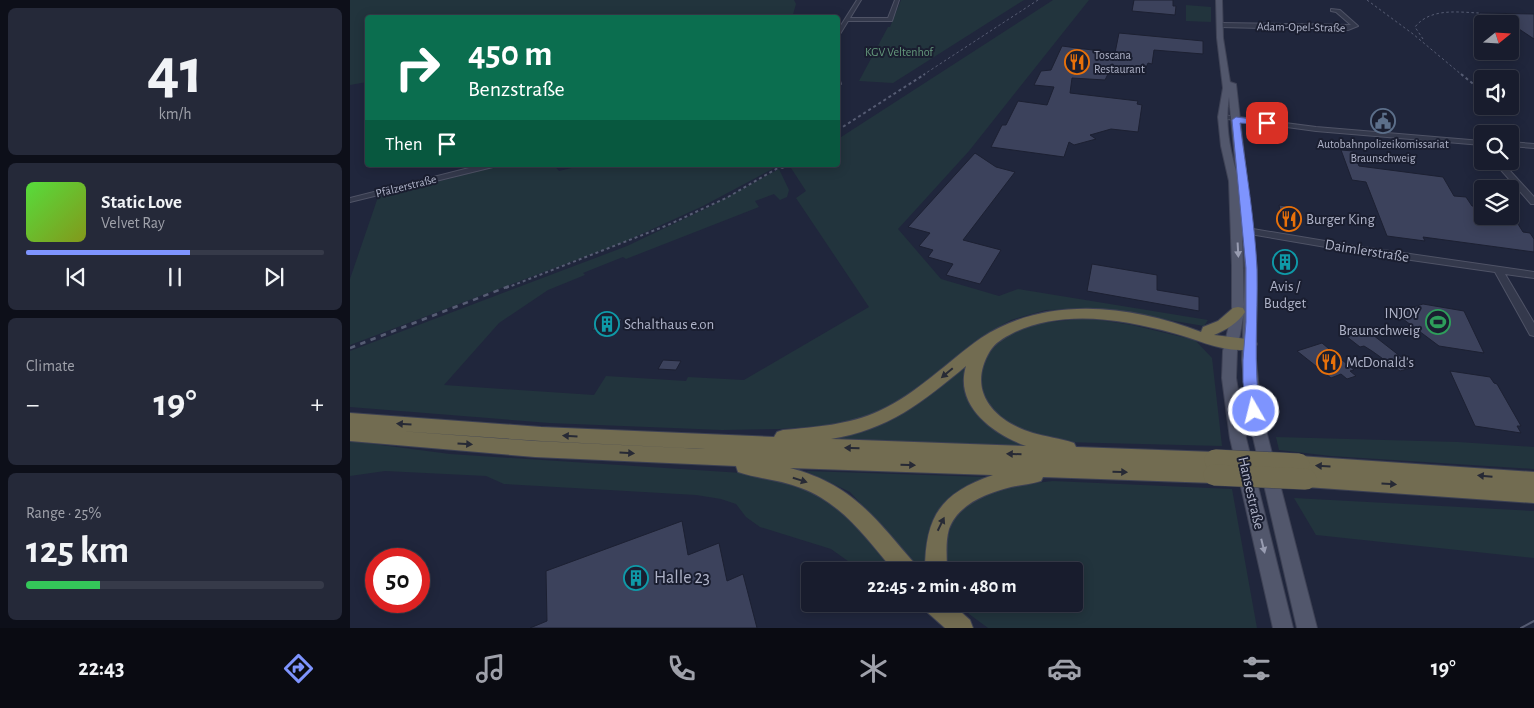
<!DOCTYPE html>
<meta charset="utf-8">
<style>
:root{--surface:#181c2d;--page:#252939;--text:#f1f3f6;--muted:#9fa1aa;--line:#363a49;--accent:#7e94fe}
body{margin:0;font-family:"Alegreya Sans",sans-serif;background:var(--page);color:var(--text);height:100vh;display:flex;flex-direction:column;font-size:19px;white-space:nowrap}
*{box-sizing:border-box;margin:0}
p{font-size:16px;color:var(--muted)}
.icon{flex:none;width:28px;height:28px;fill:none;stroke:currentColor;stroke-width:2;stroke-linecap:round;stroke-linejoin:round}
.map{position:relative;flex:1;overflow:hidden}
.side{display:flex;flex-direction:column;gap:8px;padding:8px;background:#0d0f19;width:350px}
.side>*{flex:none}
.guide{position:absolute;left:15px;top:15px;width:475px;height:152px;border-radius:5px;box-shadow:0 2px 12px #0003,0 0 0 1px var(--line);background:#0b6e4f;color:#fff;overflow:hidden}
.needle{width:32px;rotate:72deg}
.tools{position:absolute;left:1124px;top:15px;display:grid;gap:10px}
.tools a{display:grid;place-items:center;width:45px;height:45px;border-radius:5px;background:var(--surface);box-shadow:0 2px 12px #0003,0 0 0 1px var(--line);font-size:25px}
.speed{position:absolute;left:15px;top:548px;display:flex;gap:10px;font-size:25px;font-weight:700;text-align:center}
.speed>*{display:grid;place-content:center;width:65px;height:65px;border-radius:50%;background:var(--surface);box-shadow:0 2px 12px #0003,0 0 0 1px var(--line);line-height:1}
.speed .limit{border:8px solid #d22;background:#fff;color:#111}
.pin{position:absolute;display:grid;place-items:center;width:42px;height:42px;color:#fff;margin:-21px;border-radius:10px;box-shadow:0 2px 8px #0006}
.me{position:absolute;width:55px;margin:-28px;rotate:352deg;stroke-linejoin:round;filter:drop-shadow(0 0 4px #0008)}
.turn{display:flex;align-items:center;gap:18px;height:105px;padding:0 20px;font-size:22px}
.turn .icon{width:65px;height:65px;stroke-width:2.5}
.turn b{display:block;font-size:35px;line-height:42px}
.then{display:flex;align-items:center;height:48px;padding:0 20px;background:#0003;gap:10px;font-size:19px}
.big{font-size:38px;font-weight:600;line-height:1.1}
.side .widget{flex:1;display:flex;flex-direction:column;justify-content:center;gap:8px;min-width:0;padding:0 18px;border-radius:8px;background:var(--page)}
.side .dial{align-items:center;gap:0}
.dial b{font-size:65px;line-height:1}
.song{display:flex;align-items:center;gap:15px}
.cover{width:60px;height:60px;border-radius:8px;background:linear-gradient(135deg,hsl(110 70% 55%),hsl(70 70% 35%))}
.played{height:5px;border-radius:2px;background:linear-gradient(90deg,var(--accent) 55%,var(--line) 55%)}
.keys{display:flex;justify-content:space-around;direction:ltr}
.heat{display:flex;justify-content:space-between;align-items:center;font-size:28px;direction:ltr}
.charge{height:8px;border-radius:4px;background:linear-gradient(90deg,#34c759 25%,var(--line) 0)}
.trip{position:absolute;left:451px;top:562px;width:282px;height:50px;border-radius:5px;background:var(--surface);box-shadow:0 2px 12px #0003,0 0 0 1px var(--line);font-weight:600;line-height:50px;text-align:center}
.tab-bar{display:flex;height:80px;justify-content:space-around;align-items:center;background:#0a0b12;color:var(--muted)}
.tab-bar .icon{width:35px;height:35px}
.tab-bar .current{color:var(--accent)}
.tab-bar b{font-size:22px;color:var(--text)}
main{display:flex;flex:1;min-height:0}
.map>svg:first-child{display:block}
.green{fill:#22343d}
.building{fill:#3c425c;stroke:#1c2032}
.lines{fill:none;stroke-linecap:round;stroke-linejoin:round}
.minor-casing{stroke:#4f5366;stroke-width:2}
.major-casing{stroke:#3e4255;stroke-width:2}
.highway-casing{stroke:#3c4053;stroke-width:2}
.minor{fill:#34394c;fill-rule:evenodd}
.major{fill:#52576c;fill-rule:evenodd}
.highway{fill:#726c51;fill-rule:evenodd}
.tram{stroke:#565c73;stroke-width:2}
.rail-far2{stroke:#565c73;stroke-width:1;stroke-dasharray:2.5 2.5;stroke-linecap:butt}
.rail-far1{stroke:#565c73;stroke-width:2;stroke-dasharray:3 3;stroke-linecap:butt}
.rail{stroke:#565c73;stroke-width:2.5;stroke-dasharray:5.5 5.5;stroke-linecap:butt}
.highway-bridge-casing{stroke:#3c4053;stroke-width:22;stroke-linecap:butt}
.highway-bridge{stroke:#726c51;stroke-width:21}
.oneway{fill:#989cb1}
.oneway2{fill:#272a35}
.route{fill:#7e94fe;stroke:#5260a5}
.labels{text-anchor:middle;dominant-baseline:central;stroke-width:4;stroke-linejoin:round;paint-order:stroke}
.far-street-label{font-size:12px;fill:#afb3c8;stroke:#1a1e30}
.far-park-label{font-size:12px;fill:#659a7c;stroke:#1a1e30}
.far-poi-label{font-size:12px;fill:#afb3c8;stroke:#1a1e30;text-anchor:start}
.poi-label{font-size:15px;fill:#afb3c8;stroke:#1a1e30;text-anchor:start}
.street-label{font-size:15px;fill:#afb3c8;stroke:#1a1e30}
.near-poi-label{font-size:18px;fill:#afb3c8;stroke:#1a1e30;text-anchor:start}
</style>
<main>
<section class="side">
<div class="widget dial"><b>41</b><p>km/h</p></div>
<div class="widget">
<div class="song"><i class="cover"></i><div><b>Static Love</b><p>Velvet Ray</p></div></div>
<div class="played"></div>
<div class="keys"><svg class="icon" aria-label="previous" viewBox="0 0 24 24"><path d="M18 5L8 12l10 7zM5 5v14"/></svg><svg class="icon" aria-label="pause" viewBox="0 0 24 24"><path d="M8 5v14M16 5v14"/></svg><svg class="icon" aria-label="next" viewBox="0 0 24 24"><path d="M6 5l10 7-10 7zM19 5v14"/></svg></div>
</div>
<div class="widget"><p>Climate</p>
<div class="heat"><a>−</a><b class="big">19°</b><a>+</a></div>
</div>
<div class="widget"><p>Range · 25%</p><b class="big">125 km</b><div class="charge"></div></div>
</section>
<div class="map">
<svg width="1184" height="628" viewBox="0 0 1184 628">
<rect width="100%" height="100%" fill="#20263c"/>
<g class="green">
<path d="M0 0H444L446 4 442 18H18L17 82 0 85Z"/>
<path d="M551 0H674L543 83 509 81 538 27H540Z"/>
<path d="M703 0H739L619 151 548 229 591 279 649 296 668 289 858 320 854 326 753 309 696 310 661 320 636 334 559 399 509 423 429 429 372 430 199 423 0 407V351L277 246 357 208 429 169 439 190 437 197 430 200 424 194 405 201 409 207 276 259 273 257 233 273 235 275 198 290 149 323 94 385 244 395 256 376 336 381 338 377 394 380 519 307 446 198 456 191 441 168 447 165H488V139Z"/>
<path d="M836 5 861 7V22L836 21Z"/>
<path d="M152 165H204L209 171 234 165 428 166 353 206 274 242 0 345V279L28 197Z"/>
<path d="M737 318 782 325 845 340 862 358 872 446 711 442 675 432 652 421 637 403 630 391 627 373 634 359 652 338 669 330 691 323Z"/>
<path d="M622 360 623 401 684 446 487 439C540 424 579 393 622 360Z"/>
<path d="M926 437 1108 442 1184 447V469L981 456 929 450Z"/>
<path d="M0 441 100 454 392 473 452 486 489 505 532 549 546 571H512L481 549 410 527 396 517 386 504 371 499 346 495 154 484 136 476 35 471 0 476Z"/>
<path d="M456 471 636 477 637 479 616 487 576 555 581 571H571L560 557 500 492Z"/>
<path d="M703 481 882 489 907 628H638L619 614 614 604H725V571H597C592 559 594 545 599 533 601 527 603 516 608 512 633 488 671 485 703 481Z"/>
<path d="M944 498 1184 511V558L966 535Z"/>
</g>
<g class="building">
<path d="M784 0H823V6H826L825 15 782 11Z"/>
<path d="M1128 13 1184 14V39L1166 27H1160V24H1146Z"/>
<path d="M769 33 853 41V54L804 50 802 64 798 63 795 70 779 69 776 75 758 74 755 80 722 78 720 93 788 101 787 104 792 105 788 132 761 129 740 135 746 139 724 145 719 142 714 157 641 147 652 125H656L668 101 697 105 704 87 684 85 691 71 701 70 712 46 765 53Z"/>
<path d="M991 150 1003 151 1009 166 1093 177 1104 196 1116 197 1122 206 1132 207V216H1163L1173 232 1180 233 1184 239V252L1073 237 1075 241 1037 236 1016 182 1002 180Z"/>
<path d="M625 153 646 167 665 172 613 240 651 250 630 284 596 275 603 264 578 257 583 250 569 246 580 233 558 227Z"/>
<path d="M929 205 944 207 948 225 932 222Z"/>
<path d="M929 254 938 255 941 270 931 269Z"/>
<path d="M742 264 807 275V290L849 297V311L737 291Z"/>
<path d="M1073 304 1114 311 1134 353 1089 346 1045 313Z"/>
<path d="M250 318 272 319 264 331 242 330Z"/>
<path d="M1014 328 1064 367 1050 371 1022 351 1014 346 1010 347 996 336Z"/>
<path d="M972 343 1004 370 1000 371 1006 376 997 379 991 374 981 378 947 351Z"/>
<path d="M313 360 331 361 326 370 308 369Z"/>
<path d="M1100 371 1140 377 1144 383 1147 384 1171 426H1167L1171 433 1125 426Z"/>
<path d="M332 521 338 555 369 543 377 581 393 574 407 628H180L197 621 196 571Z"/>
</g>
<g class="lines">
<defs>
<g id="minor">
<path d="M507 0H511L500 18H538L545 0H549L542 21H498L490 34H488V30Z"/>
<path d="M981 9 990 10 1008 26 998 30 870 27 867 25 870 23 1001 25 986 12 981 11Z"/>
<path d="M488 80 490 81 491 84 488 86Z"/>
<path d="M872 115 966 127 1132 141V145L966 131 870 118V116Z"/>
<path d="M1160 142 1184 144V148L1160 146Z"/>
<path d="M1143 161H1151L1184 197V204H1181Z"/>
<path d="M131 165H144L143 167 0 202V198Z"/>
<path d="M427 165H435L436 166 432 168Z"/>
<path d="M891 227 1005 246 1184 272V278L1155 274 1184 323V336L1180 335 1145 272 1005 252 888 232 887 230 888 228Z"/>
</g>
<path id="major" d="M866 0H872L873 38 880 82 886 84 907 268 906 360 911 411 967 628H947L897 411 892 360 895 268 892 229 894 312 887 351 886 378 896 438 943 628H923L880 438 872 378 873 351 882 312V266L879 181 871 146 868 117 873 88 867 38ZM879 97 886 171C879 145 875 124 879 97Z"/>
<g id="highway">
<path d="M888 307 893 308 895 312C888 323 876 330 864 335L905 340 907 344 905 348C878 356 848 339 823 333 771 319 713 309 663 333 653 338 645 343 640 351 616 391 644 421 683 433 696 437 710 438 724 443L726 447 865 452 872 454 874 460 872 466 866 468 871 469 874 475 871 481 864 483 693 477 691 481C681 484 671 485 661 487 637 493 608 504 599 529 595 543 597 557 597 571H575C575 516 591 493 643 475L440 468C502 484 525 518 565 564L568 571H544C517 539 492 503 451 488 431 480 409 479 388 472L386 466 185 457 0 441V413L191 427 424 437 427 432 433 430C465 427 499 425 529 411 568 393 597 362 631 338 696 295 781 305 851 332L853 327 868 321 883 308ZM616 366C604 406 643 434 676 446L481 439C538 430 573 402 616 366ZM49 431 191 441 355 449 185 441Z"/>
<path d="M949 456 1184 472V503L956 487 949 485 946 479 949 473 952 472 942 470 940 464 942 458Z"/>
<path d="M574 604H602L620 620 623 628H595L577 612Z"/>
</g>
</defs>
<use href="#minor" class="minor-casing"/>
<use href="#major" class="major-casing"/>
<use href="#highway" class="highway-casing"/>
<use href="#minor" class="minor"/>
<use href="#major" class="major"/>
<use href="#highway" class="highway"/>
<path class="tram" d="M1171 628 1184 621"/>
<g class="rail-far2">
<path d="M1017 0 1063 34 1112 75"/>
<path d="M1073 39 1065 27C1080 8 1107 12 1129 13"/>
<path d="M573 75 688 0"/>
</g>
<g class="rail-far1">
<path d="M1111 74 1132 91"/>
<path d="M488 130 575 74"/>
<path d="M156 288 318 225 378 197 433 165"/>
</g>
<path class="rail" d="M0 348 159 286"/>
<defs>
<g id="highway-bridge">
<path d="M865 460 949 464"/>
<path d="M864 475 956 479"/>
</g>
</defs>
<use href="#highway-bridge" class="highway-bridge-casing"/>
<use href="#highway-bridge" class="highway-bridge"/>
</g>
<defs><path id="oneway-solid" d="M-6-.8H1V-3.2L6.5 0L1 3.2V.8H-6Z" transform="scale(1.25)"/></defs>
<g class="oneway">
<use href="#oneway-solid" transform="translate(888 250) rotate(87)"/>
<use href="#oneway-solid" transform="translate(913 546) rotate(76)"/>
</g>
<g class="oneway2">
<use href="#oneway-solid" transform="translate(597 373) rotate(140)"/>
<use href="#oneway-solid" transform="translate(54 424) rotate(-176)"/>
<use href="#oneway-solid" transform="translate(220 436) rotate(-177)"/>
<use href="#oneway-solid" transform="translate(115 444) rotate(4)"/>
<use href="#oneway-solid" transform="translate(502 448) rotate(-178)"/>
<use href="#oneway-solid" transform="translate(277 453) rotate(3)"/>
<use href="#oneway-solid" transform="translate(664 454) rotate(-178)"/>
<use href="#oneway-solid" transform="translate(558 465) rotate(2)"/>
<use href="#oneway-solid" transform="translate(973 466) rotate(-177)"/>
<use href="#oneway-solid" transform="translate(770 472) rotate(2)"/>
<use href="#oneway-solid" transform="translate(1135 476) rotate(-175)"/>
<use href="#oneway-solid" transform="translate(450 480) rotate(17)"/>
<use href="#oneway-solid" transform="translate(1039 484) rotate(3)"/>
<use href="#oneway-solid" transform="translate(591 524) rotate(-64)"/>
</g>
<path class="route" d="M886 117 917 121 921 123 917 125 890 123C896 171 905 222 907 270 908 318 903 364 910 411L908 415 904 416 899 415 897 411 893 382V360L896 322V268L882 120Z"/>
<defs>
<symbol id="restaurant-ring" viewBox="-11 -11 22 22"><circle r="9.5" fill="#1a1e30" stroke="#e8710a" stroke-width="1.5"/><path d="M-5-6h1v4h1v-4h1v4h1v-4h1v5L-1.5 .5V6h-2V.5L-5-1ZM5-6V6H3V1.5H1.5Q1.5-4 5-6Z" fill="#e8710a"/></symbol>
<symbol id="civic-ring" viewBox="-11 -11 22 22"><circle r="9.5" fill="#1a1e30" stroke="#5c6f8a" stroke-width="1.5"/><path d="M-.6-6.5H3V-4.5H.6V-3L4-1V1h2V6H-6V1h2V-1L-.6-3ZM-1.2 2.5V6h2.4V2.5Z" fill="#5c6f8a"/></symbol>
<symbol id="building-ring" viewBox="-11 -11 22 22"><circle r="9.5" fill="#1a1e30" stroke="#0f9aa8" stroke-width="1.5"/><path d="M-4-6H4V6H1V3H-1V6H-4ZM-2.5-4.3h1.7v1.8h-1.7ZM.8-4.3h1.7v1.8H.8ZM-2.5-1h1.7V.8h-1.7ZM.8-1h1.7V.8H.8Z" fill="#0f9aa8"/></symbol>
<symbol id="stadium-ring" viewBox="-11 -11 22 22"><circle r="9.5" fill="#1a1e30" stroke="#2e9e5b" stroke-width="1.5"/><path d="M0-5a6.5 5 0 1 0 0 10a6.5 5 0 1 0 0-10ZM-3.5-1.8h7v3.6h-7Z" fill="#2e9e5b"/></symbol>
</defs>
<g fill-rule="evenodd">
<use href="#restaurant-ring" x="713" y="48" width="28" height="28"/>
<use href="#civic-ring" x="1019" y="107" width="28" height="28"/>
<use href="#restaurant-ring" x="925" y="205" width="28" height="28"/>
<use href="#building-ring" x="921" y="248" width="28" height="28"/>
<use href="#stadium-ring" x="1074" y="308" width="28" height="28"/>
<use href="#building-ring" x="243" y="310" width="28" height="28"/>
<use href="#restaurant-ring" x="965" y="348" width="28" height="28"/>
<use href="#building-ring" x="272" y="564" width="28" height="28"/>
</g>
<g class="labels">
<g class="far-street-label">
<text transform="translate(951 27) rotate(1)">Adam-Opel-Straße</text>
<text transform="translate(56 186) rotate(-14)">Pfälzerstraße</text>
</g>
<g class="far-park-label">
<text x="549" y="52">KGV Veltenhof</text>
</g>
<g class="far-poi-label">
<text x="744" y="55">Toscana<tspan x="744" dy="14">Restaurant</tspan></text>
<text x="1033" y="144" text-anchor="middle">Autobahnpolizeikomissariat<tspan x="1033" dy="14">Braunschweig</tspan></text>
</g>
<g class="poi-label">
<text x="956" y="219">Burger King</text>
<text x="935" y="286" text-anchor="middle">Avis /<tspan x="935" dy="17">Budget</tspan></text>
<text x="1070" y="313" text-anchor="end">INJOY<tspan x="1070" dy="17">Braunschweig</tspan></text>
<text x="274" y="324">Schalthaus e.on</text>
<text x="996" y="362">McDonald's</text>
</g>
<g class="street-label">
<text transform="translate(1017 251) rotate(9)">Daimlerstraße</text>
<text transform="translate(901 493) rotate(77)">Hansestraße</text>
</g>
<g class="near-poi-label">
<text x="304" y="578">Halle 23</text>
</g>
</g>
</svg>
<div class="tools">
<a><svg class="needle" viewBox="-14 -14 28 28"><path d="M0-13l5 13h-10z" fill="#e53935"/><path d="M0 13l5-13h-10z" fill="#9fa1aa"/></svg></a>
<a><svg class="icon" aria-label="sound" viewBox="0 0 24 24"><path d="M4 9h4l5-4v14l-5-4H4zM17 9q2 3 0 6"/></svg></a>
<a><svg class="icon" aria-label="search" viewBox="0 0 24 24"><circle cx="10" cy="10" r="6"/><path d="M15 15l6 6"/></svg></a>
<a><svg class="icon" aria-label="layers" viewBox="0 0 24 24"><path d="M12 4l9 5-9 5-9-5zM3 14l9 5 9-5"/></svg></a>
</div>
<div class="speed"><div class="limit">50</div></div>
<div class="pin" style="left:917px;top:123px;background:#d93025"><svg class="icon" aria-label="arrive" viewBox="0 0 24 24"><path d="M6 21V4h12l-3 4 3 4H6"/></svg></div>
<svg class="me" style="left:904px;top:411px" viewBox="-20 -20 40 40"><circle r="17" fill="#7e94fe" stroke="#fff" stroke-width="3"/><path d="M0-11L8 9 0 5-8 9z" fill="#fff"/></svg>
<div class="trip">22:45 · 2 min · 480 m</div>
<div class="guide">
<div class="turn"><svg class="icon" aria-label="right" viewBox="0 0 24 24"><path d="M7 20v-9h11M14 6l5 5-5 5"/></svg><div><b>450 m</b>Benzstraße</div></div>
<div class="then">Then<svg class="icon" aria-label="arrive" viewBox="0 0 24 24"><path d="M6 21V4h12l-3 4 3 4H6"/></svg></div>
</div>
</div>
</main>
<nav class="tab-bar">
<b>22:43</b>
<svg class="icon current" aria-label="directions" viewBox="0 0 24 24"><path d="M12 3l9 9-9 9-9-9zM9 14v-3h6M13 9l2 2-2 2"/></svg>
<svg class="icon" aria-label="music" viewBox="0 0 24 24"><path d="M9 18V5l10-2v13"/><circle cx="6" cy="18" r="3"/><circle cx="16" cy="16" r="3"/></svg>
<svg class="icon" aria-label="phone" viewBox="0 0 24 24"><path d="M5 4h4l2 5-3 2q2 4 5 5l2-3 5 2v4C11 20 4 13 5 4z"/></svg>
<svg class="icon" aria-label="climate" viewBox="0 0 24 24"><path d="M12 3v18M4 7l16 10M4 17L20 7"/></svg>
<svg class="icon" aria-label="car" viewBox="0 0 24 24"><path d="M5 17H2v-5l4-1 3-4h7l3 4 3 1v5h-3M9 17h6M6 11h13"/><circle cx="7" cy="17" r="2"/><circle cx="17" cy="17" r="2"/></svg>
<svg class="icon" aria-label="filters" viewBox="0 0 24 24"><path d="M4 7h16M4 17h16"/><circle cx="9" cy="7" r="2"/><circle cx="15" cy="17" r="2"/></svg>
<b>19°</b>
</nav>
